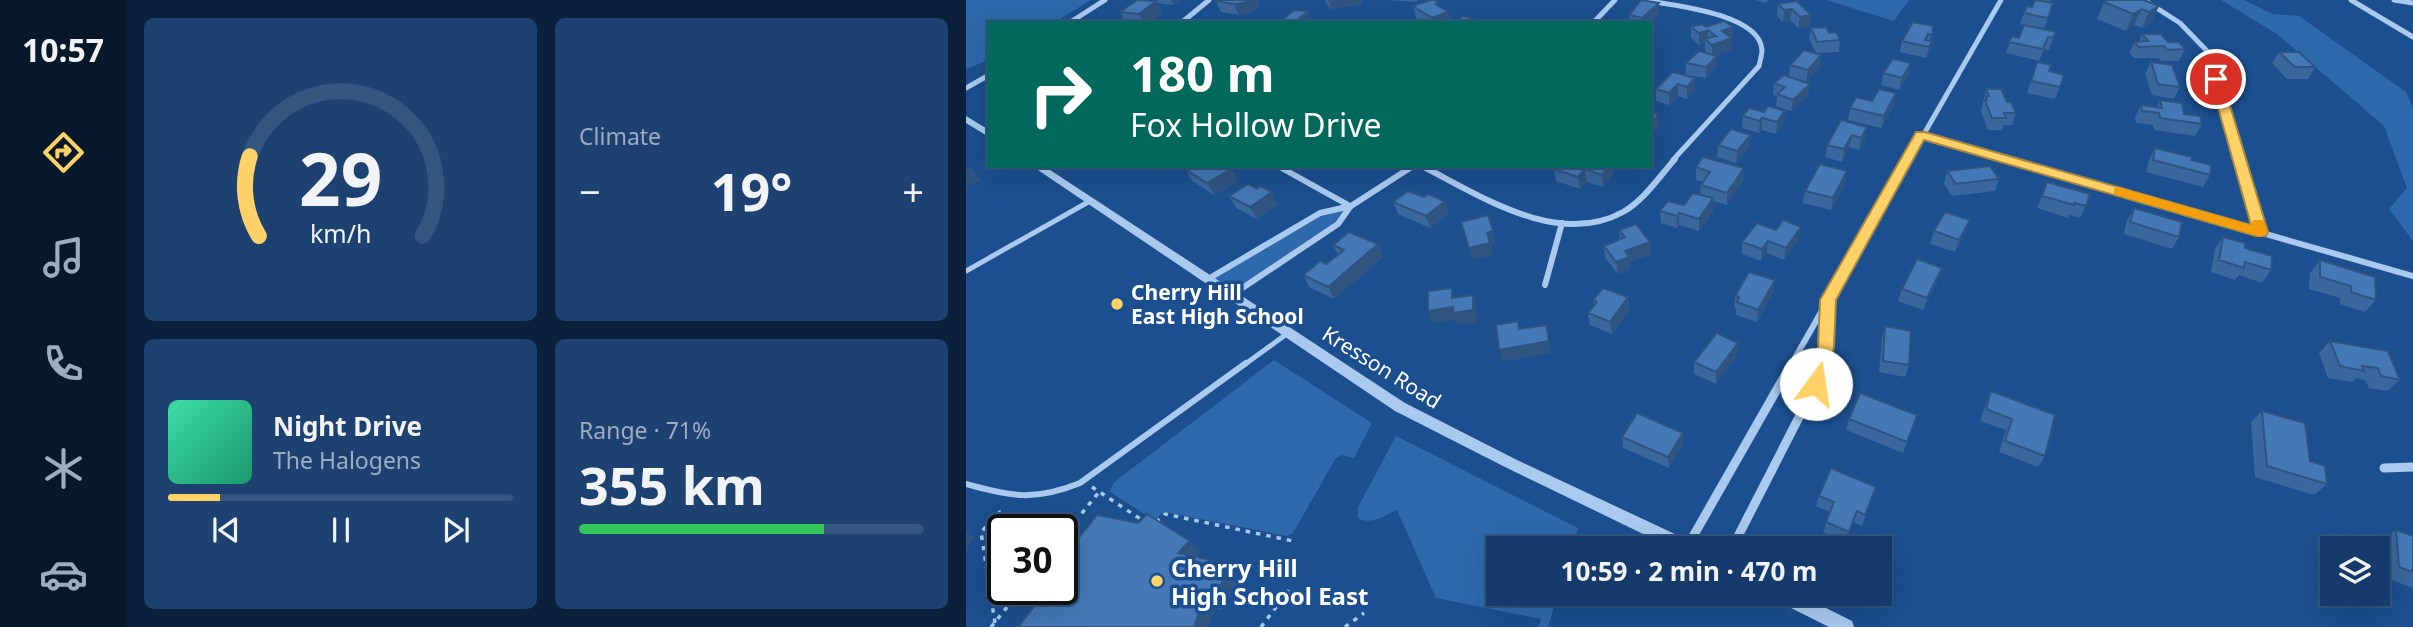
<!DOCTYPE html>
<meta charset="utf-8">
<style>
:root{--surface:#143b6b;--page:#1d4271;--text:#f1f3f6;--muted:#9dadc1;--line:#33557e;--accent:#ffd166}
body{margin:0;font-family:"Noto Sans",sans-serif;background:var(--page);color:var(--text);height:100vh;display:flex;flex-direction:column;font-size:26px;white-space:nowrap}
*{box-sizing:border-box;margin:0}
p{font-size:23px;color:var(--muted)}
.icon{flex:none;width:38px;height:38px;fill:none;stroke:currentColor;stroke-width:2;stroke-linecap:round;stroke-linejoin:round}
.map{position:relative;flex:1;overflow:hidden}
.drawer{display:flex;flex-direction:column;gap:18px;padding:18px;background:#0b203b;width:840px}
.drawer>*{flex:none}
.guide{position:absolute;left:21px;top:21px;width:665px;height:147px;border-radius:0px;box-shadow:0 7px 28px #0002,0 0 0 2px var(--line);background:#00695c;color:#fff;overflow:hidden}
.controls{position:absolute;left:1354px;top:536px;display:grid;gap:14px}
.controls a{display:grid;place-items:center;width:70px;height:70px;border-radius:0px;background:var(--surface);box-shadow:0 7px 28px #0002,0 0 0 2px var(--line);font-size:35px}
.speed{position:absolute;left:21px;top:514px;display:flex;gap:14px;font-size:35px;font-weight:700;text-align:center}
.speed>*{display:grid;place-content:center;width:91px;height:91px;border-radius:50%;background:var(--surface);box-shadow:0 7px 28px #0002,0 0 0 2px var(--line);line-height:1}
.speed .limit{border:4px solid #111;border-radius:10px;background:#fff;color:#111}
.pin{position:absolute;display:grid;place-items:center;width:60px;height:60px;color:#fff;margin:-30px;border:4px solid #fff;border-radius:50%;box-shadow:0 2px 7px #0007}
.me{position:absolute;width:77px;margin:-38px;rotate:14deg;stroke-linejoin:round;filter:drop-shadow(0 0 5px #0008)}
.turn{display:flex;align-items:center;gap:24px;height:147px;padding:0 28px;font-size:32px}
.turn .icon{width:91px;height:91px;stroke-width:2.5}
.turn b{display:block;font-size:49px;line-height:60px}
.big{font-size:52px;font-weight:700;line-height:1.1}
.drawer .card{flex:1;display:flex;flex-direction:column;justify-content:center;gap:10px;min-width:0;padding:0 24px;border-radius:10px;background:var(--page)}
.drawer .dial{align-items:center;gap:0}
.dial svg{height:182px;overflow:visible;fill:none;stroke:var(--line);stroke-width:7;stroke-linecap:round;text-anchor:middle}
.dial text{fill:var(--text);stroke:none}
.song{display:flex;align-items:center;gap:21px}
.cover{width:84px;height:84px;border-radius:10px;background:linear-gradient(135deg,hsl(160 70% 55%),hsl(160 70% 35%))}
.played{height:7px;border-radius:4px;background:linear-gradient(90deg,var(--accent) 15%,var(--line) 15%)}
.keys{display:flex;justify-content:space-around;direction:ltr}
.heat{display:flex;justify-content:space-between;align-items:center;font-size:38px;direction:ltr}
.charge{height:10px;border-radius:5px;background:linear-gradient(90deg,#34c759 71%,var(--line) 0)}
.drawer .tiles{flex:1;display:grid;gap:18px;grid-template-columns:repeat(2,1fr)}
.trip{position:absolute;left:520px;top:536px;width:406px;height:70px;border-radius:0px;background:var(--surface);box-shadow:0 7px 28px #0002,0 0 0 2px var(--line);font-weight:700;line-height:70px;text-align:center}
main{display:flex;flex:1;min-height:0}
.tabs{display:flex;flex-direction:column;width:126px;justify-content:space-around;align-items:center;background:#08182b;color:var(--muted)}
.tabs .icon{width:49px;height:49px}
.tabs .current{color:var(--accent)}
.tabs b{font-size:32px;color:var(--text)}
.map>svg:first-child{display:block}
.green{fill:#2e69ad}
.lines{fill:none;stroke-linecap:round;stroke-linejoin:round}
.path{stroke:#a9c9ee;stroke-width:3.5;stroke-dasharray:4.5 6;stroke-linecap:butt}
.service-far1{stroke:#a9c9ee;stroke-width:5}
.service{stroke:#a9c9ee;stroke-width:6}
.minor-far2{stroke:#a9c9ee;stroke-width:5}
.minor-far1{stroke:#a9c9ee;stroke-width:6}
.minor{stroke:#a9c9ee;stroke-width:9}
.tertiary{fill:#a9c9ee;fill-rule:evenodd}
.wall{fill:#3a679d}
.shaded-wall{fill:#305480}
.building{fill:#4478b7;stroke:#305480;stroke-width:2}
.route{fill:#ffd166;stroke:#a68842;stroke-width:2}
.slow{fill:#f59e0b}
.poi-dot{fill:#ffd166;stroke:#1b4f8f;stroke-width:2.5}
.labels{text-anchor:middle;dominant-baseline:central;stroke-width:7;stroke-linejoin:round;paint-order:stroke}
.poi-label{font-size:21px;font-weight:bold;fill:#fff;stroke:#1b4f8f;text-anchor:start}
.street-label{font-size:21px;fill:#fff;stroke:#1b4f8f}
.near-poi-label{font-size:24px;font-weight:bold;fill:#fff;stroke:#1b4f8f;text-anchor:start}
</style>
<main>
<nav class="tabs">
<b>10:57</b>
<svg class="icon current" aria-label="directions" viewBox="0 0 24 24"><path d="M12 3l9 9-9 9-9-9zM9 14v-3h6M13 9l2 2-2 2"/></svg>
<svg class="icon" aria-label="music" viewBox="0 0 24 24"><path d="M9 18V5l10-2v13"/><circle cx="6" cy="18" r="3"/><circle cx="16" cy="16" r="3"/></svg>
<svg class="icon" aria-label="phone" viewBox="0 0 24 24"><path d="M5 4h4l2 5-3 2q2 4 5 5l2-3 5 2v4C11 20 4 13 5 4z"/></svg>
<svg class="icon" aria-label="climate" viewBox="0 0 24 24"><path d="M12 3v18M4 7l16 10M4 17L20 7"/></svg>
<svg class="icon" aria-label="car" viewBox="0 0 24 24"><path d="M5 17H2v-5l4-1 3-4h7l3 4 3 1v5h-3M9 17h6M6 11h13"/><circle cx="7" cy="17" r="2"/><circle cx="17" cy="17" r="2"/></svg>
</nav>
<section class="drawer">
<div class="tiles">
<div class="card dial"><svg viewBox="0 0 100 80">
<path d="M14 69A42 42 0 1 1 86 69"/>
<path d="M14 69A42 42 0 0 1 10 34" stroke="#ffd166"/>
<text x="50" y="56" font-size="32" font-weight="700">29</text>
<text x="50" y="72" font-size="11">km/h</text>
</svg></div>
<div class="card"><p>Climate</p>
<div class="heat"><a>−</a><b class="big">19°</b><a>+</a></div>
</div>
<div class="card">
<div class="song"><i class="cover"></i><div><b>Night Drive</b><p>The Halogens</p></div></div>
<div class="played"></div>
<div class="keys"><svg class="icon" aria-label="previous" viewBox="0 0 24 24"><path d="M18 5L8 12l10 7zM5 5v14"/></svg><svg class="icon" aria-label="pause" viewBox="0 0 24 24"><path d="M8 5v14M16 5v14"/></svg><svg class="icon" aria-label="next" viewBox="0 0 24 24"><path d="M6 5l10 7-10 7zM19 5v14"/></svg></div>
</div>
<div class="card"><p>Range · 71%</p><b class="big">355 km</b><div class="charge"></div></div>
</div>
</section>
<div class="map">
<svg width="1447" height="627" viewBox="0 0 1447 627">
<rect width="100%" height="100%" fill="#1b4f8f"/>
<g class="green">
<path d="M0 0H125L87 23H23V60L0 69Z"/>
<path d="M860 0H943L928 21Z"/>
<path d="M1255 0H1278L1307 14 1333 16 1440 92 1447 108V241L1423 209 1441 188 1418 126 1311 34Z"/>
<path d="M385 206 372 224 266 295 242 279 354 213Z"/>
<path d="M308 360 406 423 388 458 376 455 370 458 327 533 321 536 198 512 188 520 144 492 147 483Z"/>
<path d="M430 436 612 528 606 548H532V593H592L582 627H573L575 619 470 598 431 510C419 515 405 526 392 518V507Z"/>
</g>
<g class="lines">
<g class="path">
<path d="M126 487 176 520"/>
<path d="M190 522 199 514 327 541"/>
<path d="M96 538 133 492"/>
<path d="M352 606 391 594"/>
<path d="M29 623 15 532 34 512 95 530"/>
<path d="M25 627 55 590"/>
<path d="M295 627 323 590"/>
<path d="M379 627 398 613"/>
</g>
<g class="service-far1">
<path d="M0 271 124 201"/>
<path d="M278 365 322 333"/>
</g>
<path class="service" d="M0 484C45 497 70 501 114 483L280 363"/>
<g class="minor-far2">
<path d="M677 0C704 5 794 13 796 50 796 55 794 61 793 66L707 160"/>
<path d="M1178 0 1214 23 1243 53 1274 160"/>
<path d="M1385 0 1447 37"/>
<path d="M1428 0 1447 3"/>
<path d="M103 23 139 0"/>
<path d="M215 23 243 0"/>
<path d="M627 23 649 0"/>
<path d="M0 88 23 75"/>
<path d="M955 135 1043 160"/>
<path d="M943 160 1035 0"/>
</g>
<g class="minor-far1">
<path d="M1037 159 1447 276"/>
<path d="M1274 159 1295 232"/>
<path d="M312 166 384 206"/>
<path d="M456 166C513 195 592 248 657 212 677 201 694 176 709 159"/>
<path d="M242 279 354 213 385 206 447 166"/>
<path d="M579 285 596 223"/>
<path d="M266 295 372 224 384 207"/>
<path d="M862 300 944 159"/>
<path d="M825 365 862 300 860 347 855 365"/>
</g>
<g class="minor">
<path d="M1418 468 1447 467"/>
<path d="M721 547 826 363"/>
<path d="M766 548 850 384 856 363"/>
</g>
<g class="tertiary">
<path d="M0 116 23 130V137L0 123Z"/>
<path d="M66 166H78L439 403 549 459 728 543 731 548H706L539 467 429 411Z"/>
<path d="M805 593H830L886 621 888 627H863L807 599Z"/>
</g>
</g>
<g class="wall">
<path d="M188 0H214L207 5 191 3 196 12 183 23H160L154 12 188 1Z"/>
<path d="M251 0H292L294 5 282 14 273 15 255 12 250 1Z"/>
<path d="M359 0H395L397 4 365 9 360 4Z"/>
<path d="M421 0H452L450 2Z"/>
<path d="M789 0H803L800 3Z"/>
<path d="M1069 0H1085L1084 2 1087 3 1078 29 1090 32 1083 50 1078 49 1073 61 1040 53 1046 36 1053 38 1058 25 1054 24 1061 6 1066 7Z"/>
<path d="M831 1 844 26 832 28 824 20 817 22 811 16 812 4Z"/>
<path d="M1138 2 1193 6 1185 22 1176 28 1168 25 1160 31 1131 19Z"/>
<path d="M447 6 474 7 482 12 485 23H458L450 18Z"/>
<path d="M693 14 683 23H663V15Z"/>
<path d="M967 26 964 41H966L963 53 960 58 934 52 936 41Z"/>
<path d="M725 27H767L765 50 749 55 751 56 750 67 740 78 720 75V63L743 54 739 51V42L733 45 725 38Z"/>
<path d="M845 28 863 33 874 40 873 52 850 53 843 39Z"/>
<path d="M1176 34 1202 42 1219 49 1213 61H1195L1193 58H1168L1163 53 1169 42H1173Z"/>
<path d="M1313 52 1349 67 1342 79H1321L1306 63Z"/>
<path d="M855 55 854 67 840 82 825 78 842 96 825 111 810 106 811 96 807 95 808 83 823 77 824 65Z"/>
<path d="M1071 62 1094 87 1089 99 1061 93Z"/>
<path d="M1185 62 1214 87 1208 99 1186 95 1179 74Z"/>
<path d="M945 63 943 75 933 90 915 85 917 73Z"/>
<path d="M707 72 729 90 721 99 712 96 703 105 690 101V89Z"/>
<path d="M1020 89 1041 102 1050 113 1046 125H1038L1036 130H1022L1015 112Z"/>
<path d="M930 93 928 105 915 128 882 120 884 108Z"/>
<path d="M1194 100 1236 124 1229 136 1188 130 1187 125 1170 123 1169 117 1175 105 1191 107Z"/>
<path d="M783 108 818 123 810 134 796 130 793 133 776 128 777 116Z"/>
<path d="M688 113 693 127 688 132 684 131V119Z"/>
<path d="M901 127 899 139 893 150 883 147 876 162 859 157 861 145Z"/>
<path d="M752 145 784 147 770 163 751 157Z"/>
<path d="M1189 148 1225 160 1244 175 1237 187 1180 172 1183 160Z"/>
<path d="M590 166H647V175L637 187 621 182 614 189 590 181 588 169Z"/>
<path d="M241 167 265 169 272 181 248 195 226 181 219 169Z"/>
<path d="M730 167 778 168 777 180 761 205 747 201V211L733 231 713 225 711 228 695 223 694 211 718 205 734 195 735 185 737 182 730 180Z"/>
<path d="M881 171 879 183 865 210 837 203 839 191Z"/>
<path d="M981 171 1033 179 1029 191 986 196 978 184Z"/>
<path d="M1081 182 1120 206 1114 218 1103 215 1102 218 1071 208Z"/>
<path d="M263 196 312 205 291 219 270 208Z"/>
<path d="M458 197 483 213 464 228 432 214 427 202Z"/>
<path d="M1168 208 1213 237 1206 249 1158 234 1161 220Z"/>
<path d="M653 230 685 254 664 262V269L652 274 639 258 638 246 654 239Z"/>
<path d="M968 231 1000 232 989 252 964 244Z"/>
<path d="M1257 237 1279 248 1305 270 1296 283 1273 275 1269 280 1245 272 1249 249Z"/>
<path d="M833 239 818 260 801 253 795 261 776 254V242Z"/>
<path d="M367 245 417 257 368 299 343 287 337 275 360 264 372 255Z"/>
<path d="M1354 260 1410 300 1399 312 1374 304V298L1343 289 1344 273Z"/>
<path d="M976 268 972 280 957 310 932 301 936 289Z"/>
<path d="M807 292 791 322 770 315V309L768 308 769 296Z"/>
<path d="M662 297 663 309 646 334 624 325 622 313 628 306 627 300Z"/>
<path d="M919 326 943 365 939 377 913 372 916 338Z"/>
<path d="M1364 341 1434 380 1421 391 1403 388 1399 380 1390 378 1386 382 1362 378 1353 353Z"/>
<path d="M771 355 750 384 728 374V362Z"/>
<path d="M1025 391 1079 456 1072 467 1033 452 1040 430 1014 421 1020 403Z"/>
<path d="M1296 411 1344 461 1361 484 1348 495 1289 477 1285 422Z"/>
<path d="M951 415 937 453 880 430 883 419Z"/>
<path d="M717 433V444L703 468 657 448 656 437Z"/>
<path d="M910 487 896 526 887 522 879 542 857 532 864 512 850 506 853 496Z"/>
<path d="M1430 530 1447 536V588L1418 577 1416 540Z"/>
<path d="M235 551 229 557 277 575 255 610 248 608 242 627H52L99 566 96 565V559Z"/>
</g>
<g class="shaded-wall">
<path d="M205 0H214L207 5Z"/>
<path d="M281 0H292L294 5 282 14 273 15 268 4Z"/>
<path d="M362 0H395L397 4 365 9Z"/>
<path d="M190 1 196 12 183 23H178L173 14Z"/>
<path d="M693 3V14L683 23H677L676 18Z"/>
<path d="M1193 6 1185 22 1176 28 1183 12Z"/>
<path d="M826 9 824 20 817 22 818 10Z"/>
<path d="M1176 9 1168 25 1160 31 1167 14Z"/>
<path d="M342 11 346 23H329Z"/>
<path d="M482 12 485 23H467L466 18Z"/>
<path d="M845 15 844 26 832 28 834 17Z"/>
<path d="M767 27 765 50 746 56V45L756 31Z"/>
<path d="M742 30V41L739 39V42L733 45V33Z"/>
<path d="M966 41 963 53 960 58 963 47Z"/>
<path d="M855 55 854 67 840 82 842 70Z"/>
<path d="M751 56 750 67 740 78V67Z"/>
<path d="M945 63 943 75 933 90 936 78Z"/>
<path d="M729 78V90L721 99V87Z"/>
<path d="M712 84V96L703 105V93Z"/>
<path d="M844 84 842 96 825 111 827 100Z"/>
<path d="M930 93 928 105 915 128 918 116Z"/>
<path d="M688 102V114L684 119V106Z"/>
<path d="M819 111 818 123 810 134 811 122Z"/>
<path d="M692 115 693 127 688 132V120Z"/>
<path d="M796 118V130L793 133 794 121Z"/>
<path d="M901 127 899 139 893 150 895 138Z"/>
<path d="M785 135 784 147 770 163 771 151Z"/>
<path d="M886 135 883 147 876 162 878 149Z"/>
<path d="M192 166H203L204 167 195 171Z"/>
<path d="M206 166H215L208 170Z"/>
<path d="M643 166H647V175L637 187 636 175Z"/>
<path d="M5 168 15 180 0 187V170Z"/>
<path d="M778 168 777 180 761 205V193Z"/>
<path d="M265 169 272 181 248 195 241 183Z"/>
<path d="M619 169 621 182 614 189 612 177Z"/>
<path d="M881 171 879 183 865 210 867 198Z"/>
<path d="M306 192 312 205 291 219 284 207Z"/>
<path d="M747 198V211L733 231V219Z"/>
<path d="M479 201 483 213 464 228 460 216Z"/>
<path d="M713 213V225L711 228V216Z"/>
<path d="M1004 220 1000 232 989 252 993 240Z"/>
<path d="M835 227 833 239 818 260 820 248Z"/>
<path d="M527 231 530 244 525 245 527 255 507 260 503 248 521 233Z"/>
<path d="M802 241 801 253 795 261 796 249Z"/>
<path d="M684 242 685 254 664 262V269L652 274 650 262 659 251Z"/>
<path d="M412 244 417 257 368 299 362 287Z"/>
<path d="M976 268 972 280 957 310 961 298Z"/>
<path d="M809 280 807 292 791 322 792 310Z"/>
<path d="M507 295 510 307 511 322 491 325 489 320 466 323 462 311Z"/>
<path d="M662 297 663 309 646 334 644 322Z"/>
<path d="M580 325 585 353 536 362 533 350Z"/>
<path d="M772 343 771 355 750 384V372Z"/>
<path d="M717 433V444L703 468 702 457Z"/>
<path d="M0 532 9 538 0 548Z"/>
<path d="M224 541 235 551 223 563 212 553Z"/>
<path d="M267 565 277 575 255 610 245 600Z"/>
<path d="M237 599 248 608 242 627H228Z"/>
</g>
<g class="building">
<path d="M171 0 190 1 173 14 154 12Z"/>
<path d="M251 0H281L277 3 268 4 250 1Z"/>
<path d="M464 0H469L473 3 470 4 482 12 466 18 447 6Z"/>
<path d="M675 0 693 3 676 18 663 15Z"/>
<path d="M1069 0 1087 3 1082 18 1058 13 1061 6 1066 7Z"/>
<path d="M1141 0H1178L1193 6 1183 12 1176 9 1167 14 1138 2Z"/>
<path d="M831 1 845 15 834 17 826 9 818 10 812 4Z"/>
<path d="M328 10 342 11 329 22 315 21Z"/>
<path d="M497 16 523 23H488Z"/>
<path d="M758 21 767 27 756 31 766 38 746 45 739 39 750 36 742 30 733 33 725 27 736 24 740 27Z"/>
<path d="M947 22 967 26 966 35 962 34 959 40 966 41 963 47 936 41Z"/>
<path d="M1058 25 1090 32 1087 38 1082 37 1077 49 1043 42 1046 36 1053 38Z"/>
<path d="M860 27 863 33 870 32 874 40 851 42 845 28Z"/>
<path d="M1176 34H1195L1202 42H1213L1219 49 1201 50 1198 46 1173 47 1169 42 1182 41Z"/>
<path d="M838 50 855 55 842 70 824 65Z"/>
<path d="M733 51 751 56 740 67 720 63Z"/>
<path d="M1313 52H1333L1349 67H1329Z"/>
<path d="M927 59 945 63 936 78 917 73Z"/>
<path d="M1071 62 1085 65 1083 71 1098 75 1094 87 1065 81Z"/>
<path d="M1185 62 1206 65 1214 87 1192 84Z"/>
<path d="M707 72 729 78 721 87 712 84 703 93 690 89Z"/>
<path d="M818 75 844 84 827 100 811 94 819 87 808 83Z"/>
<path d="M913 89 930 93 918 116 884 108 890 97 906 101Z"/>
<path d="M1020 89H1035L1041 102H1045L1050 113H1038L1040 118H1026L1019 100H1021L1020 96H1023Z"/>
<path d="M1194 100 1216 103 1218 114 1234 116 1236 124 1194 118 1193 113 1176 111 1175 105 1196 108Z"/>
<path d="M802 106 819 111 811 122 796 118 794 121 777 116 783 108 798 112Z"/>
<path d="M684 112 692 115 688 120 684 119Z"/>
<path d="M875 120 901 127 895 138 886 135 878 149 861 145Z"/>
<path d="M765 129 785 135 771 151 752 145Z"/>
<path d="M1189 148 1226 157 1225 160 1245 165 1244 175 1187 160Z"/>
<path d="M737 157 778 168 761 193 735 185 744 172 730 167Z"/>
<path d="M854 164 881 171 867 198 839 191Z"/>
<path d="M224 166H239L241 167 244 166H260L265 169 241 183 219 169Z"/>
<path d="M590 166H643L636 175 619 169 612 177 588 169Z"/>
<path d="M1024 166 1033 179 990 184 981 171Z"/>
<path d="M1081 182 1124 194 1120 206 1108 203V205L1076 196Z"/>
<path d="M282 184 291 189 294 186 306 192 284 207 263 196Z"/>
<path d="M442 191 458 197 462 194 479 201 460 216 427 202Z"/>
<path d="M727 193 747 198 733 219 713 213 711 216 694 211 702 201 718 205Z"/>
<path d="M1168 208 1216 222 1213 237 1164 222Z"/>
<path d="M979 212 1004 220 993 240 968 231Z"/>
<path d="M522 215 527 231 521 233 524 243 503 248 495 222Z"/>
<path d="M817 220 835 227 820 248 802 241 796 249 776 242 791 223 810 230Z"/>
<path d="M670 224 684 242 659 251 663 257 650 262 638 246 659 237 653 230Z"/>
<path d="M383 232 412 244 362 287 337 275 354 261 360 264 378 250 367 245Z"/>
<path d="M1257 237 1279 243V248L1306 256 1305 270 1279 262 1278 268 1253 260Z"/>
<path d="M951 259 976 268 961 298 936 289Z"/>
<path d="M1354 260 1409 277 1410 300 1385 292V286L1354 277Z"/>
<path d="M783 272 809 280 792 310 771 302 773 297 769 296Z"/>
<path d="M486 288V298L507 295V310L487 313V307L462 311V291Z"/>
<path d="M637 288 662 297 644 322 622 313 631 302 627 300Z"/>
<path d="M552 321 553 329 580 325 583 341 533 350 530 325Z"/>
<path d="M919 326 945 331 943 365 917 361Z"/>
<path d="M751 333 772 343 750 372 728 362Z"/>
<path d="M1364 341 1422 351 1434 380 1415 376 1412 368 1396 366 1398 371 1374 366Z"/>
<path d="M1025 391 1089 415 1079 456 1039 441 1046 419 1020 409Z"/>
<path d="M894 393 951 415 941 442 883 419Z"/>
<path d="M1296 411 1339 423 1344 461 1359 466 1361 484 1301 466Z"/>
<path d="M671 413 717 433 702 457 656 437Z"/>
<path d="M865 468 910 487 899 515 891 511 883 532 860 522 868 502 853 496Z"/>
<path d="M181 514 224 541 212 553 267 565 245 600 237 599 228 627H52L81 590H96V570L101 564 96 563V559L131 515 172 523Z"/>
<path d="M1430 530 1447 536V572L1433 567Z"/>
</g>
<path class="route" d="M1250 75 1256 79 1302 232 1300 236H1290L958 140 870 300 868 347 859 384 857 389H844L842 384 852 347 854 300 950 132H959L1285 225 1244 79Z"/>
<path class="slow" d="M1152 187 1285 225 1287 220H1297L1302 232 1295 237 1148 194V188Z"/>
<g class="poi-dot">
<circle cx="151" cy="304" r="7"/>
<circle cx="191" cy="581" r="7"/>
</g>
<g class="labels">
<g class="poi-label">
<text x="165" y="292">Cherry Hill<tspan x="165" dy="24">East High School</tspan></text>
</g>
<g class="street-label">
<text transform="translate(416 367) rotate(32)">Kresson Road</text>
</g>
<g class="near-poi-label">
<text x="205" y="567">Cherry Hill<tspan x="205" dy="28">High School East</tspan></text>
</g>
</g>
</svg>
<div class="controls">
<a><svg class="icon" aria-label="layers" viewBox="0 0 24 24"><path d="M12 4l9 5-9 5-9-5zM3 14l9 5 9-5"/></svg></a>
</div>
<div class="speed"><div class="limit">30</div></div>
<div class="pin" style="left:1250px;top:79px;background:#d93025"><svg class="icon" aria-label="arrive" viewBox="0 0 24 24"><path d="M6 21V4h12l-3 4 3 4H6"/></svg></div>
<svg class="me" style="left:850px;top:384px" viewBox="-20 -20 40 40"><circle r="19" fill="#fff"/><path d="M0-13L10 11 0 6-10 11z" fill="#ffd166"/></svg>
<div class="trip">10:59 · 2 min · 470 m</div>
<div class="guide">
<div class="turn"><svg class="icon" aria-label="right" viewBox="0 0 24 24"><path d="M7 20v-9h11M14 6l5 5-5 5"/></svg><div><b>180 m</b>Fox Hollow Drive</div></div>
</div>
</div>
</main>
